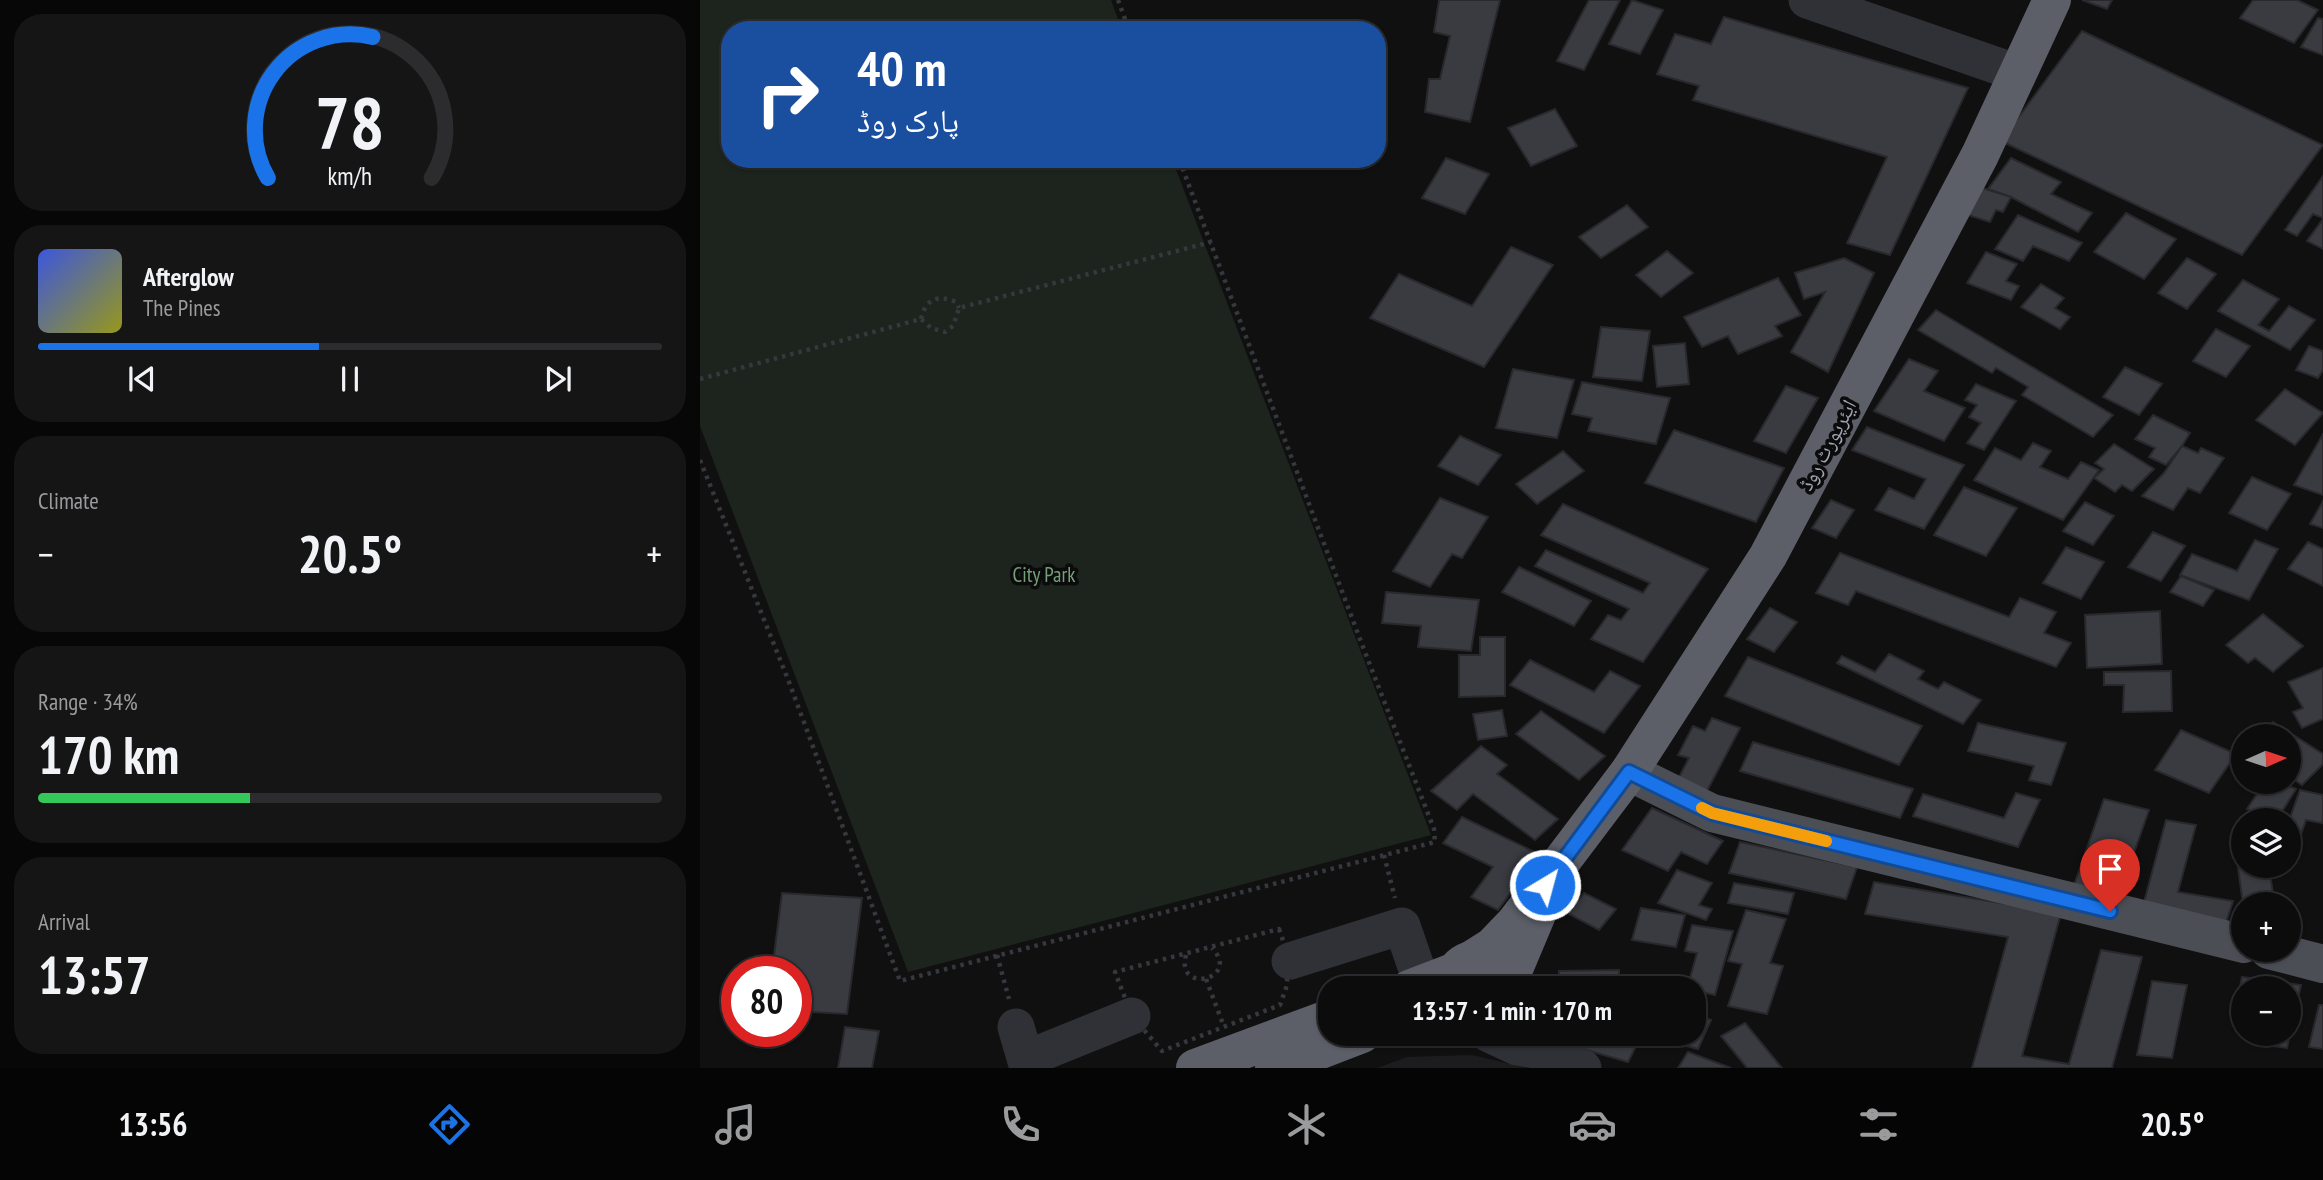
<!DOCTYPE html>
<meta charset="utf-8">
<style>
:root{--surface:#0c0c0d;--page:#151516;--text:#f1f3f6;--muted:#9a9b9d;--line:#2c2c2e;--accent:#1a73e8}
body{margin:0;font-family:"PT Sans Narrow","Noto Naskh Arabic",sans-serif;background:var(--page);color:var(--text);height:100vh;display:flex;flex-direction:column;font-size:26px;white-space:nowrap}
*{box-sizing:border-box;margin:0}
p{font-size:23px;color:var(--muted)}
.icon{flex:none;width:38px;height:38px;fill:none;stroke:currentColor;stroke-width:2;stroke-linecap:round;stroke-linejoin:round}
.map{position:relative;flex:1;overflow:hidden}
.side{display:flex;flex-direction:column;gap:14px;padding:14px;background:#070707;width:700px}
.side>*{flex:none}
.top-card{position:absolute;left:21px;top:21px;width:665px;height:147px;border-radius:28px;box-shadow:0 2px 5px #0004,0 0 0 2px var(--line);background:#1a4fa0;color:#fff;overflow:hidden}
.needle{width:46px;rotate:87deg}
.buttons{position:absolute;left:1531px;top:724px;display:grid;gap:14px}
.buttons a{display:grid;place-items:center;width:70px;height:70px;border-radius:50%;background:var(--surface);box-shadow:0 2px 5px #0004,0 0 0 2px var(--line);font-size:35px}
.speed{position:absolute;left:21px;top:956px;display:flex;gap:14px;font-size:35px;font-weight:700;text-align:center}
.speed>*{display:grid;place-content:center;width:91px;height:91px;border-radius:50%;background:var(--surface);box-shadow:0 2px 5px #0004,0 0 0 2px var(--line);line-height:1}
.speed .limit{border:10px solid #d22;background:#fff;color:#111}
.pin{position:absolute;display:grid;place-items:center;width:60px;height:60px;color:#fff;margin:-72px -30px;border-radius:50% 50% 50% 0;rotate:-45deg;box-shadow:0 0 7px #0007}
.pin .icon{rotate:45deg}
.me{position:absolute;width:77px;margin:-38px;rotate:37deg;stroke-linejoin:round;filter:drop-shadow(0 0 5px #0008)}
.turn{display:flex;align-items:center;gap:24px;height:147px;padding:0 21px;font-size:32px}
.turn .icon{width:91px;height:91px;stroke-width:2.5}
.turn b{display:block;font-size:49px;line-height:60px}
.big{font-size:52px;font-weight:700;line-height:1.1}
.side .tile{flex:1;display:flex;flex-direction:column;justify-content:center;gap:10px;min-width:0;padding:0 24px;border-radius:28px;background:var(--page)}
.side .dial{align-items:center;gap:0}
.dial svg{height:182px;overflow:visible;fill:none;stroke:var(--line);stroke-width:7;stroke-linecap:round;text-anchor:middle}
.dial text{fill:var(--text);stroke:none}
.song{display:flex;align-items:center;gap:21px}
.cover{width:84px;height:84px;border-radius:10px;background:linear-gradient(135deg,hsl(230 70% 55%),hsl(60 70% 35%))}
.played{height:7px;border-radius:4px;background:linear-gradient(90deg,var(--accent) 45%,var(--line) 45%)}
.keys{display:flex;justify-content:space-around;direction:ltr}
.heat{display:flex;justify-content:space-between;align-items:center;font-size:38px;direction:ltr}
.charge{height:10px;border-radius:5px;background:linear-gradient(90deg,#34c759 34%,var(--line) 0)}
.trip{position:absolute;left:618px;top:976px;width:388px;height:70px;border-radius:28px;background:var(--surface);box-shadow:0 2px 5px #0004,0 0 0 2px var(--line);font-weight:700;line-height:70px;text-align:center}
.tab-bar{display:flex;height:112px;justify-content:space-around;align-items:center;background:#050505;color:var(--muted)}
.tab-bar .icon{width:49px;height:49px}
.tab-bar .on{color:var(--accent)}
.tab-bar b{font-size:32px;color:var(--text)}
main{display:flex;flex:1;min-height:0}
.map>svg:first-child{display:block}
.built{fill:#1c1c1e}
.green{fill:#1c241d}
.building{fill:#3a3b41;stroke:#29292d;stroke-width:2}
.lines{fill:none;stroke-linecap:round;stroke-linejoin:round}
.path{stroke:#36383d;stroke-width:4.5;stroke-dasharray:3.5 5;stroke-linecap:butt}
.minor{stroke:#303136;stroke-width:37}
.major{stroke:#4c4e55;stroke-width:38}
.highway{stroke:#5c5f68;stroke-width:38}
.route-casing{stroke:#114b97;stroke-width:18}
.route{stroke:#1a73e8;stroke-width:12}
.slow{stroke:#f59e0b;stroke-width:12}
.labels{text-anchor:middle;dominant-baseline:central;stroke-width:7;stroke-linejoin:round;paint-order:stroke}
.street-label{font-size:21px;fill:#a0a6b3;stroke:#0b0b0c}
.park-label{font-size:21px;fill:#759f78;stroke:#0b0b0c}
</style>
<main>
<section class="side">
<div class="tile dial"><svg viewBox="0 0 100 80">
<path d="M14 69A42 42 0 1 1 86 69"/>
<path d="M14 69A42 42 0 0 1 60 7" stroke="#1a73e8"/>
<text x="50" y="56" font-size="32" font-weight="700">78</text>
<text x="50" y="72" font-size="11">km/h</text>
</svg></div>
<div class="tile">
<div class="song"><i class="cover"></i><div><b>Afterglow</b><p>The Pines</p></div></div>
<div class="played"></div>
<div class="keys"><svg class="icon" aria-label="previous" viewBox="0 0 24 24"><path d="M18 5L8 12l10 7zM5 5v14"/></svg><svg class="icon" aria-label="pause" viewBox="0 0 24 24"><path d="M8 5v14M16 5v14"/></svg><svg class="icon" aria-label="next" viewBox="0 0 24 24"><path d="M6 5l10 7-10 7zM19 5v14"/></svg></div>
</div>
<div class="tile"><p>Climate</p>
<div class="heat"><a>−</a><b class="big">20.5°</b><a>+</a></div>
</div>
<div class="tile"><p>Range · 34%</p><b class="big">170 km</b><div class="charge"></div></div>
<div class="tile"><p>Arrival</p><b class="big">13:57</b></div>
</section>
<div class="map">
<svg width="1623" height="1068" viewBox="0 0 1623 1068">
<rect width="100%" height="100%" fill="#101011"/>
<path class="built" d="M772 1055 827 1068H677L707 1057Z"/>
<path class="green" d="M0 0H411L422 30H30V159H472L731 835 208 972 0 426Z"/>
<g class="building">
<path d="M739 0H800L770 122 725 112 729 79H740L750 36 734 32Z"/>
<path d="M889 0H920L884 70 857 61Z"/>
<path d="M932 0 963 10 940 54 909 44Z"/>
<path d="M1382 0H1412L1407 9Z"/>
<path d="M1553 0H1597L1618 10 1594 43 1540 18Z"/>
<path d="M1024 17 1268 88 1190 255 1147 243 1187 157 993 100 999 86 957 74 975 34 1011 44Z"/>
<path d="M1618 18 1623 19V55L1601 47Z"/>
<path d="M1382 31 1623 145 1542 255 1301 141Z"/>
<path d="M855 109 877 146 831 166 808 128Z"/>
<path d="M746 158 789 174 765 214 722 198Z"/>
<path d="M1311 158 1361 182 1351 194 1392 213 1378 232 1311 197 1288 189Z"/>
<path d="M1623 176V218L1613 214 1597 236 1585 230Z"/>
<path d="M1279 187 1311 197 1303 212 1296 210 1290 222 1265 214Z"/>
<path d="M927 205 948 227 901 258 879 237Z"/>
<path d="M1426 213 1476 239 1444 279 1394 252Z"/>
<path d="M1318 215 1382 243 1369 261 1333 246 1323 261 1295 249Z"/>
<path d="M1623 219V249L1607 241Z"/>
<path d="M811 247 853 265 784 367 670 318 699 274 772 306Z"/>
<path d="M967 251 993 273 961 297 936 275Z"/>
<path d="M1286 252 1317 264 1306 281 1319 286 1311 300 1267 283Z"/>
<path d="M1144 258 1174 273 1128 372 1091 352 1125 292 1104 299 1095 273Z"/>
<path d="M1487 258 1516 274 1487 309 1458 293Z"/>
<path d="M1078 278 1101 315 1075 326 1082 336 1038 354 1028 336 1002 347 984 317Z"/>
<path d="M1543 280 1579 299 1558 325 1569 331 1589 306 1615 320 1590 350 1518 311Z"/>
<path d="M1341 284 1364 298 1355 308 1370 317 1360 329 1321 307Z"/>
<path d="M1236 310 1413 415 1393 437 1322 395 1328 387 1296 368 1292 373 1218 330Z"/>
<path d="M901 327 950 331 942 381 893 377Z"/>
<path d="M1516 329 1550 346 1526 377 1493 361Z"/>
<path d="M985 343 989 384 957 387 953 346Z"/>
<path d="M1609 346 1623 351V370L1618 378 1596 370Z"/>
<path d="M1209 359 1238 371 1224 391 1265 408 1244 441 1174 411Z"/>
<path d="M1425 367 1462 384 1439 415 1403 397Z"/>
<path d="M813 369 874 380 857 438 796 428Z"/>
<path d="M882 382 970 398 956 444 888 431 892 418 872 414Z"/>
<path d="M1276 384 1316 401 1284 450 1267 443 1281 423 1269 417 1277 405 1265 400Z"/>
<path d="M1086 386 1118 398 1086 453 1054 441Z"/>
<path d="M1585 389 1623 413 1595 445 1556 420Z"/>
<path d="M1453 415 1490 433 1482 446 1466 465 1449 457 1455 448 1435 439Z"/>
<path d="M1167 427 1264 465 1224 529 1175 510 1189 488 1214 499 1226 479 1152 450Z"/>
<path d="M974 430 1084 468 1056 522 945 483Z"/>
<path d="M1623 434V495L1594 485Z"/>
<path d="M760 436 801 455 778 485 738 466Z"/>
<path d="M1333 443 1351 451 1340 467 1368 479 1381 462 1399 470 1363 520 1274 480 1295 448 1321 460Z"/>
<path d="M1414 444 1454 469 1432 491 1422 485 1415 492 1394 478 1404 469 1395 463Z"/>
<path d="M1482 446 1498 453 1501 448 1524 458 1500 493 1488 488 1473 510 1442 496 1464 473Z"/>
<path d="M863 451 884 471 837 504 816 484Z"/>
<path d="M1552 477 1591 494 1567 530 1529 513Z"/>
<path d="M1264 487 1317 508 1286 556 1234 535Z"/>
<path d="M740 498 788 517 762 558 752 554 730 587 693 571Z"/>
<path d="M1131 500 1154 510 1136 538 1112 528Z"/>
<path d="M1623 501V528L1610 524Z"/>
<path d="M1385 502 1414 516 1393 545 1363 531Z"/>
<path d="M863 504 1008 569 943 662 891 639 908 615 921 620 929 609 835 566 846 550 943 593 950 583 841 535Z"/>
<path d="M1453 532 1485 546 1461 581 1428 567Z"/>
<path d="M1555 540 1578 549 1549 600 1480 575 1492 554 1537 571Z"/>
<path d="M1608 542 1623 549V586L1588 569Z"/>
<path d="M1366 547 1404 562 1381 599 1343 583Z"/>
<path d="M1140 553 1309 617 1320 598 1356 612 1344 633 1371 643 1356 667 1156 591 1148 605 1116 593Z"/>
<path d="M819 567 891 601 874 626 802 592Z"/>
<path d="M1481 576 1514 590 1503 606 1470 592Z"/>
<path d="M686 592 779 600 771 651 718 647 721 626 682 623Z"/>
<path d="M1070 608 1097 622 1074 652 1047 639Z"/>
<path d="M1460 611 1462 664 1387 668 1385 615Z"/>
<path d="M1563 614 1603 646 1573 672 1555 658 1548 663 1526 645Z"/>
<path d="M780 637H805V696L759 697V655H780Z"/>
<path d="M1189 654 1224 671 1218 679 1238 689 1244 682 1281 700 1263 724 1137 663 1142 656 1175 672Z"/>
<path d="M1048 657 1222 726 1199 765 1025 696Z"/>
<path d="M830 660 894 692 910 671 940 686 904 733 810 685Z"/>
<path d="M1623 668V719L1602 728 1593 712 1603 708 1588 682Z"/>
<path d="M1471 671 1472 711 1423 712 1424 685H1404V672Z"/>
<path d="M802 710 807 736 778 740 773 714Z"/>
<path d="M841 711 905 756 879 780 816 734Z"/>
<path d="M1012 718 1040 728 1007 791 977 781 989 758 978 755 993 726 1005 731Z"/>
<path d="M1573 722 1623 754V764L1602 785 1589 776V737H1559Z"/>
<path d="M1278 723 1366 743 1351 785 1329 780 1334 766 1268 751Z"/>
<path d="M1481 730 1536 754 1509 793 1455 770Z"/>
<path d="M1053 742 1213 789 1200 818 1040 771Z"/>
<path d="M781 746 807 765 797 774 858 819 835 840 773 794 757 810 731 791Z"/>
<path d="M1565 782H1579L1596 789 1576 821 1547 809Z"/>
<path d="M1600 790 1623 795V819L1622 823 1606 820 1600 837 1589 834V821Z"/>
<path d="M1316 793 1340 800 1318 847 1213 816 1223 794 1304 818Z"/>
<path d="M1404 799 1449 810 1418 898 1373 888Z"/>
<path d="M952 808 1023 841 1007 864 981 852 968 871 922 850Z"/>
<path d="M762 817 839 854 798 910 771 897 793 867 743 843Z"/>
<path d="M1466 820 1496 825 1478 892 1533 901 1526 923 1442 910Z"/>
<path d="M1534 839H1544V866H1569L1574 901 1543 904Z"/>
<path d="M1040 842 1157 867 1146 899 1029 873Z"/>
<path d="M977 870 1012 883 999 905 1012 909 1006 920 958 903Z"/>
<path d="M1174 882 1361 913 1322 1056 1369 1064 1401 950 1442 957 1412 1068H1272L1308 937 1165 914Z"/>
<path d="M1034 883 1094 893 1088 914 1028 903Z"/>
<path d="M82 893 162 898 147 1014 96 1011V971H72Z"/>
<path d="M884 893 916 909 899 930 867 913Z"/>
<path d="M941 908 985 915 976 947 932 940Z"/>
<path d="M1046 910 1086 919 1070 963 1083 966 1067 1014 1028 1006 1042 964 1028 961Z"/>
<path d="M992 925 1033 931 1015 995 987 989 997 953 985 951Z"/>
<path d="M919 970V989H859V971Z"/>
<path d="M1542 977 1601 985 1587 1048 1557 1044 1559 1034H1589V989H1544V1019L1533 1018Z"/>
<path d="M1452 981 1487 985 1472 1058 1437 1055Z"/>
<path d="M1619 1005H1623V1049L1609 1047Z"/>
<path d="M994 1015 1011 1020 998 1049 945 1035 994 1034Z"/>
<path d="M1045 1023 1082 1068H1047L1021 1036Z"/>
<path d="M145 1027 179 1031 172 1068H138Z"/>
<path d="M870 1034H904L937 1044 928 1062 866 1044Z"/>
<path d="M988 1052 1031 1068H978Z"/>
</g>
<g class="lines">
<g class="path">
<path d="M418 0 429 30"/>
<path d="M221 319C226 299 237 294 256 302L259 308"/>
<path d="M0 379 221 319 231 328 245 332 253 326 259 308 511 242"/>
<path d="M0 460 89 682 200 981 735 842 734 829 663 647 479 159"/>
<path d="M684 855 695 898"/>
<path d="M579 929 590 961 586 988 580 1005 462 1051 432 1016 415 972Z"/>
<path d="M297 955 309 999"/>
<path d="M486 955C475 995 542 979 512 948"/>
<path d="M506 979 523 1024"/>
</g>
<g class="minor">
<path d="M1107 0 1318 73"/>
<path d="M590 961 702 926 722 984"/>
<path d="M316 1027 328 1068"/>
<path d="M789 1034 817 1047 847 1052 883 1068"/>
<path d="M326 1059 432 1016"/>
</g>
<g class="major">
<path d="M929 772 1012 813 1544 944"/>
<path d="M1569 950 1623 964"/>
</g>
<g class="highway">
<path d="M774 958 793 946 815 923 929 772 1068 556 1280 155 1352 0"/>
<path d="M809 981 838 912"/>
<path d="M709 989 756 971"/>
<path d="M751 989C752 961 774 954 796 963"/>
<path d="M495 1068 630 1018"/>
<path d="M574 1068 662 1034"/>
</g>
</g>
<g class="lines">
<defs>
<path id="route" d="M845 885 929 772 1012 813 1410 911"/>
</defs>
<use href="#route" class="route-casing"/>
<use href="#route" class="route"/>
<path class="slow" d="M1002 808 1012 813 1126 841"/>
</g>
<g class="labels">
<g class="street-label">
<text transform="translate(1127 445) rotate(-62)">ایئرپورٹ روڈ</text>
</g>
<g class="park-label">
<text x="344" y="574">City Park</text>
</g>
</g>
</svg>
<div class="buttons">
<a><svg class="needle" viewBox="-14 -14 28 28"><path d="M0-13l5 13h-10z" fill="#e53935"/><path d="M0 13l5-13h-10z" fill="#9a9b9d"/></svg></a>
<a><svg class="icon" aria-label="layers" viewBox="0 0 24 24"><path d="M12 4l9 5-9 5-9-5zM3 14l9 5 9-5"/></svg></a>
<a>+</a>
<a>−</a>
</div>
<div class="speed"><div class="limit">80</div></div>
<div class="pin" style="left:1410px;top:911px;background:#d93025"><svg class="icon" aria-label="arrive" viewBox="0 0 24 24"><path d="M6 21V4h12l-3 4 3 4H6"/></svg></div>
<svg class="me" style="left:845px;top:885px" viewBox="-20 -20 40 40"><circle r="17" fill="#1a73e8" stroke="#fff" stroke-width="3"/><path d="M0-11L8 9 0 5-8 9z" fill="#fff"/></svg>
<div class="trip">13:57 · 1 min · 170 m</div>
<div class="top-card">
<div class="turn"><svg class="icon" aria-label="right" viewBox="0 0 24 24"><path d="M7 20v-9h11M14 6l5 5-5 5"/></svg><div><b>40 m</b>پارک روڈ</div></div>
</div>
</div>
</main>
<nav class="tab-bar">
<b>13:56</b>
<svg class="icon on" aria-label="directions" viewBox="0 0 24 24"><path d="M12 3l9 9-9 9-9-9zM9 14v-3h6M13 9l2 2-2 2"/></svg>
<svg class="icon" aria-label="music" viewBox="0 0 24 24"><path d="M9 18V5l10-2v13"/><circle cx="6" cy="18" r="3"/><circle cx="16" cy="16" r="3"/></svg>
<svg class="icon" aria-label="phone" viewBox="0 0 24 24"><path d="M5 4h4l2 5-3 2q2 4 5 5l2-3 5 2v4C11 20 4 13 5 4z"/></svg>
<svg class="icon" aria-label="climate" viewBox="0 0 24 24"><path d="M12 3v18M4 7l16 10M4 17L20 7"/></svg>
<svg class="icon" aria-label="car" viewBox="0 0 24 24"><path d="M5 17H2v-5l4-1 3-4h7l3 4 3 1v5h-3M9 17h6M6 11h13"/><circle cx="7" cy="17" r="2"/><circle cx="17" cy="17" r="2"/></svg>
<svg class="icon" aria-label="filters" viewBox="0 0 24 24"><path d="M4 7h16M4 17h16"/><circle cx="9" cy="7" r="2"/><circle cx="15" cy="17" r="2"/></svg>
<b>20.5°</b>
</nav>
